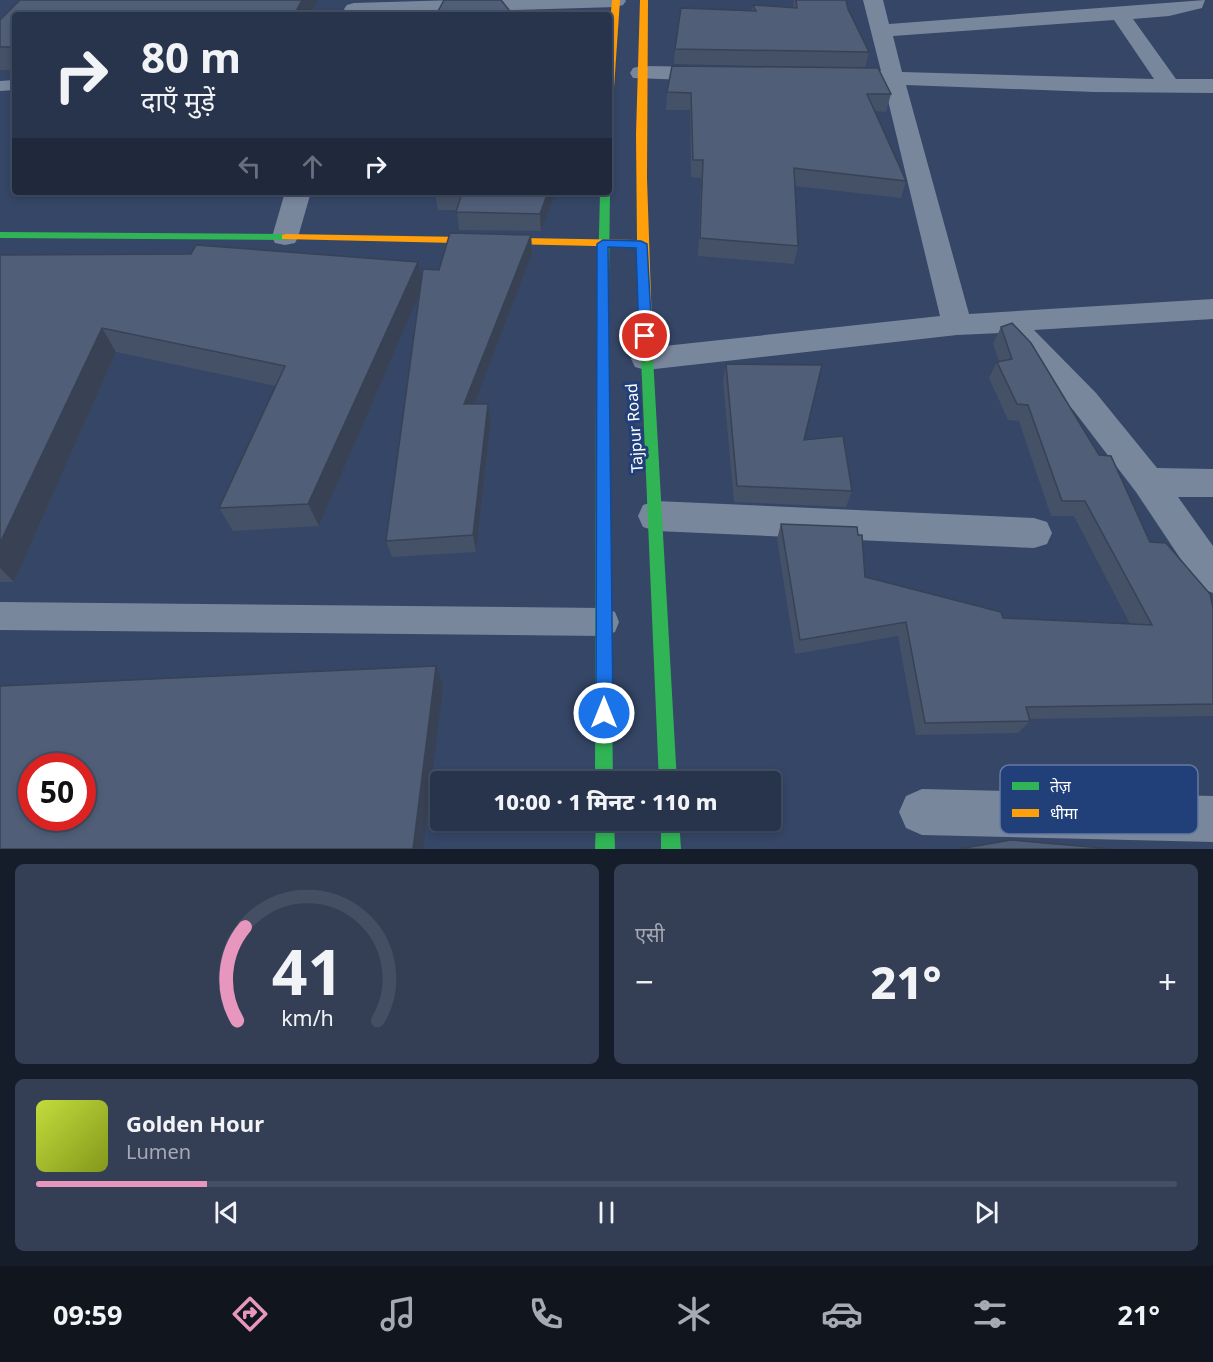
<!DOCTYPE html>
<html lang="hi">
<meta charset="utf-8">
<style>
:root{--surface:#28344c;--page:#343f56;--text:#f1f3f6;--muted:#a5aab5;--line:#444f64;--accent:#e797bd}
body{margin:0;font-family:"Noto Sans","Noto Sans Devanagari",sans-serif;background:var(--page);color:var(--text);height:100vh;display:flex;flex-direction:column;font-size:22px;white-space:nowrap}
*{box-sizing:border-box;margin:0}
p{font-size:20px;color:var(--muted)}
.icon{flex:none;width:33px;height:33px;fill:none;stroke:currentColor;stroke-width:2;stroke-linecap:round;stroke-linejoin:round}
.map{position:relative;height:849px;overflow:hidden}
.side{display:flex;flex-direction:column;gap:15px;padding:15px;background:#161d2a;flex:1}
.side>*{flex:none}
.top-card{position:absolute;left:12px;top:12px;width:600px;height:183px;border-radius:6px;box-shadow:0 3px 9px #0003,0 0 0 2px var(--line);background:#28344c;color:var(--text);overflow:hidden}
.speed{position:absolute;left:18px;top:753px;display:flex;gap:12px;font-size:30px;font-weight:700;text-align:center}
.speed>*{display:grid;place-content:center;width:78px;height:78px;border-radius:50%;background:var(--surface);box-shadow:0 3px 9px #0003,0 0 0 2px var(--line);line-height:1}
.speed .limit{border:9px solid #d22;background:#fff;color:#111}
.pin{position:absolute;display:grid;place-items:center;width:51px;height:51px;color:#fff;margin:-26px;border:3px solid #fff;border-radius:50%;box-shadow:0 2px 6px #0007}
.me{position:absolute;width:66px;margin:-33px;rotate:0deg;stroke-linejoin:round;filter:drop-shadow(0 0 4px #0008)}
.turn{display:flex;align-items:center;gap:21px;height:126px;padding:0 30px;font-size:27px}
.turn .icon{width:78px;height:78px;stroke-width:2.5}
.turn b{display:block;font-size:42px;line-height:51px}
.lanes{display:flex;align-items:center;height:57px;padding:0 30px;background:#0003;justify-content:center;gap:30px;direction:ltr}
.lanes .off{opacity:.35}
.big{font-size:45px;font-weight:800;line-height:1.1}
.side .tile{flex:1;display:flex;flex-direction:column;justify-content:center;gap:9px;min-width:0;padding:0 21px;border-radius:9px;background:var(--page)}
.side .dial{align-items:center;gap:0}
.dial svg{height:156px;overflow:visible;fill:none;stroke:var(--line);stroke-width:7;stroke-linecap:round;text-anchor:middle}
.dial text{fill:var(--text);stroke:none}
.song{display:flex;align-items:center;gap:18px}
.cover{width:72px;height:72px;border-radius:9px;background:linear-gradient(135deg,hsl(70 70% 55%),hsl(70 70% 35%))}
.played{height:6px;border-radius:3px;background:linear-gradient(90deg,var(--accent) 15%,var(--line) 15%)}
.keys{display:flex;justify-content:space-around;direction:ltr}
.heat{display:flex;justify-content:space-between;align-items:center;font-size:33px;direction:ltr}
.side .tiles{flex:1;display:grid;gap:15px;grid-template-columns:1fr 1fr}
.tile:last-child{grid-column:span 2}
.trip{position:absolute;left:430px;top:771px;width:351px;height:60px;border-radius:6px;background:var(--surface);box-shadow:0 3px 9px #0003,0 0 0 2px var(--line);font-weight:800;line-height:60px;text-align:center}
.tabs{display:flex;height:96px;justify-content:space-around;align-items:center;background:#10151e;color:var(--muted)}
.tabs .icon{width:42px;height:42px}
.tabs .active{color:var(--accent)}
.tabs b{font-size:27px;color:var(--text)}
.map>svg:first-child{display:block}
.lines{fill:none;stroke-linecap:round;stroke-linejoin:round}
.lane{fill:#79879d;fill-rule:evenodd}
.street{fill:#79879d;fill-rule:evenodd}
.fast{fill:#30b455;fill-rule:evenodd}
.slow{fill:#ff9f0a;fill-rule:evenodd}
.wall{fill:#455167}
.shaded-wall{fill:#384254}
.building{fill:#505e78;stroke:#384254;stroke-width:1.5;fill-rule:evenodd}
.route{fill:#1a73e8;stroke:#114b97;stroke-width:1.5}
.labels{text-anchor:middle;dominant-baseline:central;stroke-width:6;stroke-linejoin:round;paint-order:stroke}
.street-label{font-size:16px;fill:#fff;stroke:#21407a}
.key{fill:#21407a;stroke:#6479a2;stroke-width:1.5}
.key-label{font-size:16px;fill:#fff}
</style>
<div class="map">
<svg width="1213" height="849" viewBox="0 0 1213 849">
<rect width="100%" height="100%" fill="#354666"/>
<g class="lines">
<g class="lane">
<path d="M15 80V90L0 91V81Z"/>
<path d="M0 602 604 608 615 612 619 622 615 632 604 636 0 630Z"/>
</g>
<g class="street">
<path d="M456 0H625L626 1 623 5 616 7 354 15 347 13 344 9 347 5 354 3Z"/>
<path d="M863 0H883L889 24 1205 0 1202 8 1169 16 1133 19 1176 79H1213V93L1094 92 906 85 969 314 1213 299V319L1034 330 1096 393 1157 468 1213 469V497H1178L1213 546V593L1200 588 1136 492 1074 411 1001 333 957 335 646 370 635 367 631 359 635 351 646 348 940 316 884 84 829 81 826 76 829 71 837 69 881 71ZM1114 20 1154 79 902 72 893 36Z"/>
<path d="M641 66 716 67 724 69 727 74 724 79 716 81 633 78 630 73 633 68Z"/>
<path d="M285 192H311L298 237 295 243 285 245 275 243 272 237Z"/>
<path d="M656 501 1034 518 1047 522 1052 533 1047 544 1034 548 656 531 643 527 638 516 643 505Z"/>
<path d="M922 789 1213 796V842L922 835 906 828 899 812 906 796Z"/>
</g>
<g class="fast">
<path d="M609 190 610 192 608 359 613 782H595L596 359 600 192H609Z"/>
<path d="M0 232 286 234 292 237 286 240 0 238Z"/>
<path d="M647 352 653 357 677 782H659L641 357Z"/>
<path d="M596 820H614L615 849H595Z"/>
<path d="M661 820H679L681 849H661Z"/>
</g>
<g class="slow">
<path d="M612 0H620L614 88 609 91V35Z"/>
<path d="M640 0H648L647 178 653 357 651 360 647 362 641 357 637 247 282 239V235L286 234 637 240 636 134Z"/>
</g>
</g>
<g class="wall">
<path d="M20 0H318L311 15H15V70H0V20Z"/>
<path d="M794 0H846L848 9 869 52 865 68 674 64 675 49 752 11 753 5 793 7Z"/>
<path d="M667 92 891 94 886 112 875 111 906 181 901 198 795 186 798 246 794 264 698 256 701 178 691 177 690 110H666Z"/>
<path d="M435 192H556L541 231 459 230 457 210H438Z"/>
<path d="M531 235 532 253 475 404H488L491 421 476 552 392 557 386 541 419 295 319 526 233 531 219 508 276 386 116 352 14 582H0V255L421 279 439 270Z"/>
<path d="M1001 327 1150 542 1213 608V716L1029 719 1030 721 1018 733 916 735 898 636 795 654 777 539 781 524 865 577 1003 618 1130 624 1074 516H1051L1019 421 1008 420 989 378 997 362 999 361 993 344Z"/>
<path d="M726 364 804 440 852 491 846 507 734 502 723 381Z"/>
</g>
<g class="shaded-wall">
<path d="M302 0H318L311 15H294Z"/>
<path d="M548 192H556L541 231 540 214Z"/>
<path d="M531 235 532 253 468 422 464 404Z"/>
<path d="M418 262 423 286 319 526 308 504Z"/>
<path d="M102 328 116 352 14 582 0 568V543Z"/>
<path d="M488 404 491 421 476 552 473 535Z"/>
<path d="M436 666 443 686 423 849H413Z"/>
</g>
<g class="building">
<path d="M20 0H302L294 15H15V47H0V20Z"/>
<path d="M444 0H501L513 15H436Z"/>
<path d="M796 0H846L848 9 869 52 675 49 681 8 756 11 753 5 797 8Z"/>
<path d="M672 66 878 68 891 94H867L906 181 794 168 798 246 700 238 703 160H693L691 93 667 92Z"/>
<path d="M435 192H548L540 214 456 212 462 193Z"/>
<path d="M450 233 531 235 464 404H488L473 535 386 541 423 269 439 270Z"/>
<path d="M196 245 418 262 308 504 219 508 285 366 102 328 0 543V255L191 254Z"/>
<path d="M1012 323 1031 343 1099 455 1111 456 1150 542 1166 543 1210 594 1213 608V704L1026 707 1030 721 925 723 906 622 800 640 781 524 857 527 858 535H862L865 577 1001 612 1003 618 1152 625 1085 501H1062L1028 405 1017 404 997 362 1012 359 1001 327Z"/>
<path d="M726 364 822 365 804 440 843 436 852 491 737 486Z"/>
<path d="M436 666 413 849H0V686ZM32 766H82V818H32Z"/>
<path d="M1011 840 1113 849H959Z"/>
</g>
<path class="route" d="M603 240 641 241 647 244 652 336 645 340 639 336 636 248 608 247 613 713 611 719 604 722 598 719 596 713 597 244Z"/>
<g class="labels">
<g class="street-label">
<text transform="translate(634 428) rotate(-94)">Tajpur Road</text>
</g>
</g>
<rect x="1000" y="765" width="198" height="69" rx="9" class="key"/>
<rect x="1012" y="782" width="27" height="8" fill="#30b455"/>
<rect x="1012" y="809" width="27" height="8" fill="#ff9f0a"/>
<g class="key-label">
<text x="1050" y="792">तेज़</text>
<text x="1050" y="819">धीमा</text>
</g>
</svg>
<div class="speed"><div class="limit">50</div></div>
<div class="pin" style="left:645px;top:336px;background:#d93025"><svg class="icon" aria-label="arrive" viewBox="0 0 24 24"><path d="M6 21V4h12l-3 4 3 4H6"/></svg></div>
<svg class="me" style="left:604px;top:713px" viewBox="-20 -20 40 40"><circle r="17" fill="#1a73e8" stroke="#fff" stroke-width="3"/><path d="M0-11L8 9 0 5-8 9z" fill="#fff"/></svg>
<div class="trip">10:00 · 1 मिनट · 110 m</div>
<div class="top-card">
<div class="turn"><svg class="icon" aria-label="right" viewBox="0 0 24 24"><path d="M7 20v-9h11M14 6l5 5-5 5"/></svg><div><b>80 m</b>दाएँ मुड़ें</div></div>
<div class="lanes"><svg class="icon off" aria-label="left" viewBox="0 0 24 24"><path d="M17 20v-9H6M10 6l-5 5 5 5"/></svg><svg class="icon off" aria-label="ahead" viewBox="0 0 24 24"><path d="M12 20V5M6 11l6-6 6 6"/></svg><svg class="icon" aria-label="right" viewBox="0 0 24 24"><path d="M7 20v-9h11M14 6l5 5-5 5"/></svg></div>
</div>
</div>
<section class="side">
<div class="tiles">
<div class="tile dial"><svg viewBox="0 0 100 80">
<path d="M14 69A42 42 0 1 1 86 69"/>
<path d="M14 69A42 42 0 0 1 18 21" stroke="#e797bd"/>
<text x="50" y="56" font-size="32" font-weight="700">41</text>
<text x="50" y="72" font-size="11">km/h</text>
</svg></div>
<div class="tile"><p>एसी</p>
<div class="heat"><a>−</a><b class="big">21°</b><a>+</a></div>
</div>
<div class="tile">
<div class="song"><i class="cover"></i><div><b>Golden Hour</b><p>Lumen</p></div></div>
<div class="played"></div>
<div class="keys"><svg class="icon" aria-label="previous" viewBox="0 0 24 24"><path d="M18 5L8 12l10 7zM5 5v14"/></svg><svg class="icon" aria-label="pause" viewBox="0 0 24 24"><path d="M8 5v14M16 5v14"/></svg><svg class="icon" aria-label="next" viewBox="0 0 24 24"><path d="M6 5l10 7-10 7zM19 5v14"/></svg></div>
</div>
</div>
</section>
<nav class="tabs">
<b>09:59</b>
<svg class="icon active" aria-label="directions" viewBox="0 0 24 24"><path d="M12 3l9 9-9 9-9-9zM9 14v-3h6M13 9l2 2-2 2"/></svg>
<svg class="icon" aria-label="music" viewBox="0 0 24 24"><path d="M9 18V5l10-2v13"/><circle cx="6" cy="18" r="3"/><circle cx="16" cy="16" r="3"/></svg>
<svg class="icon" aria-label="phone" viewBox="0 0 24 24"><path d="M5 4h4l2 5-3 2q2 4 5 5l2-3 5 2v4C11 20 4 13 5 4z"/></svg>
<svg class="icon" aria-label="climate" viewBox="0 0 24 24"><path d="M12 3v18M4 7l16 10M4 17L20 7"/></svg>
<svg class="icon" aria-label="car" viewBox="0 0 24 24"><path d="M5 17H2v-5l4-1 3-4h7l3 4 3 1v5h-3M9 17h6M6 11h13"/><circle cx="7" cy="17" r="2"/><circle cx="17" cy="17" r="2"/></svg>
<svg class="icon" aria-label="filters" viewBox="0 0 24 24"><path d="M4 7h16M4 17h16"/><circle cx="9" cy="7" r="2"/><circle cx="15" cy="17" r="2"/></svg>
<b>21°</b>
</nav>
